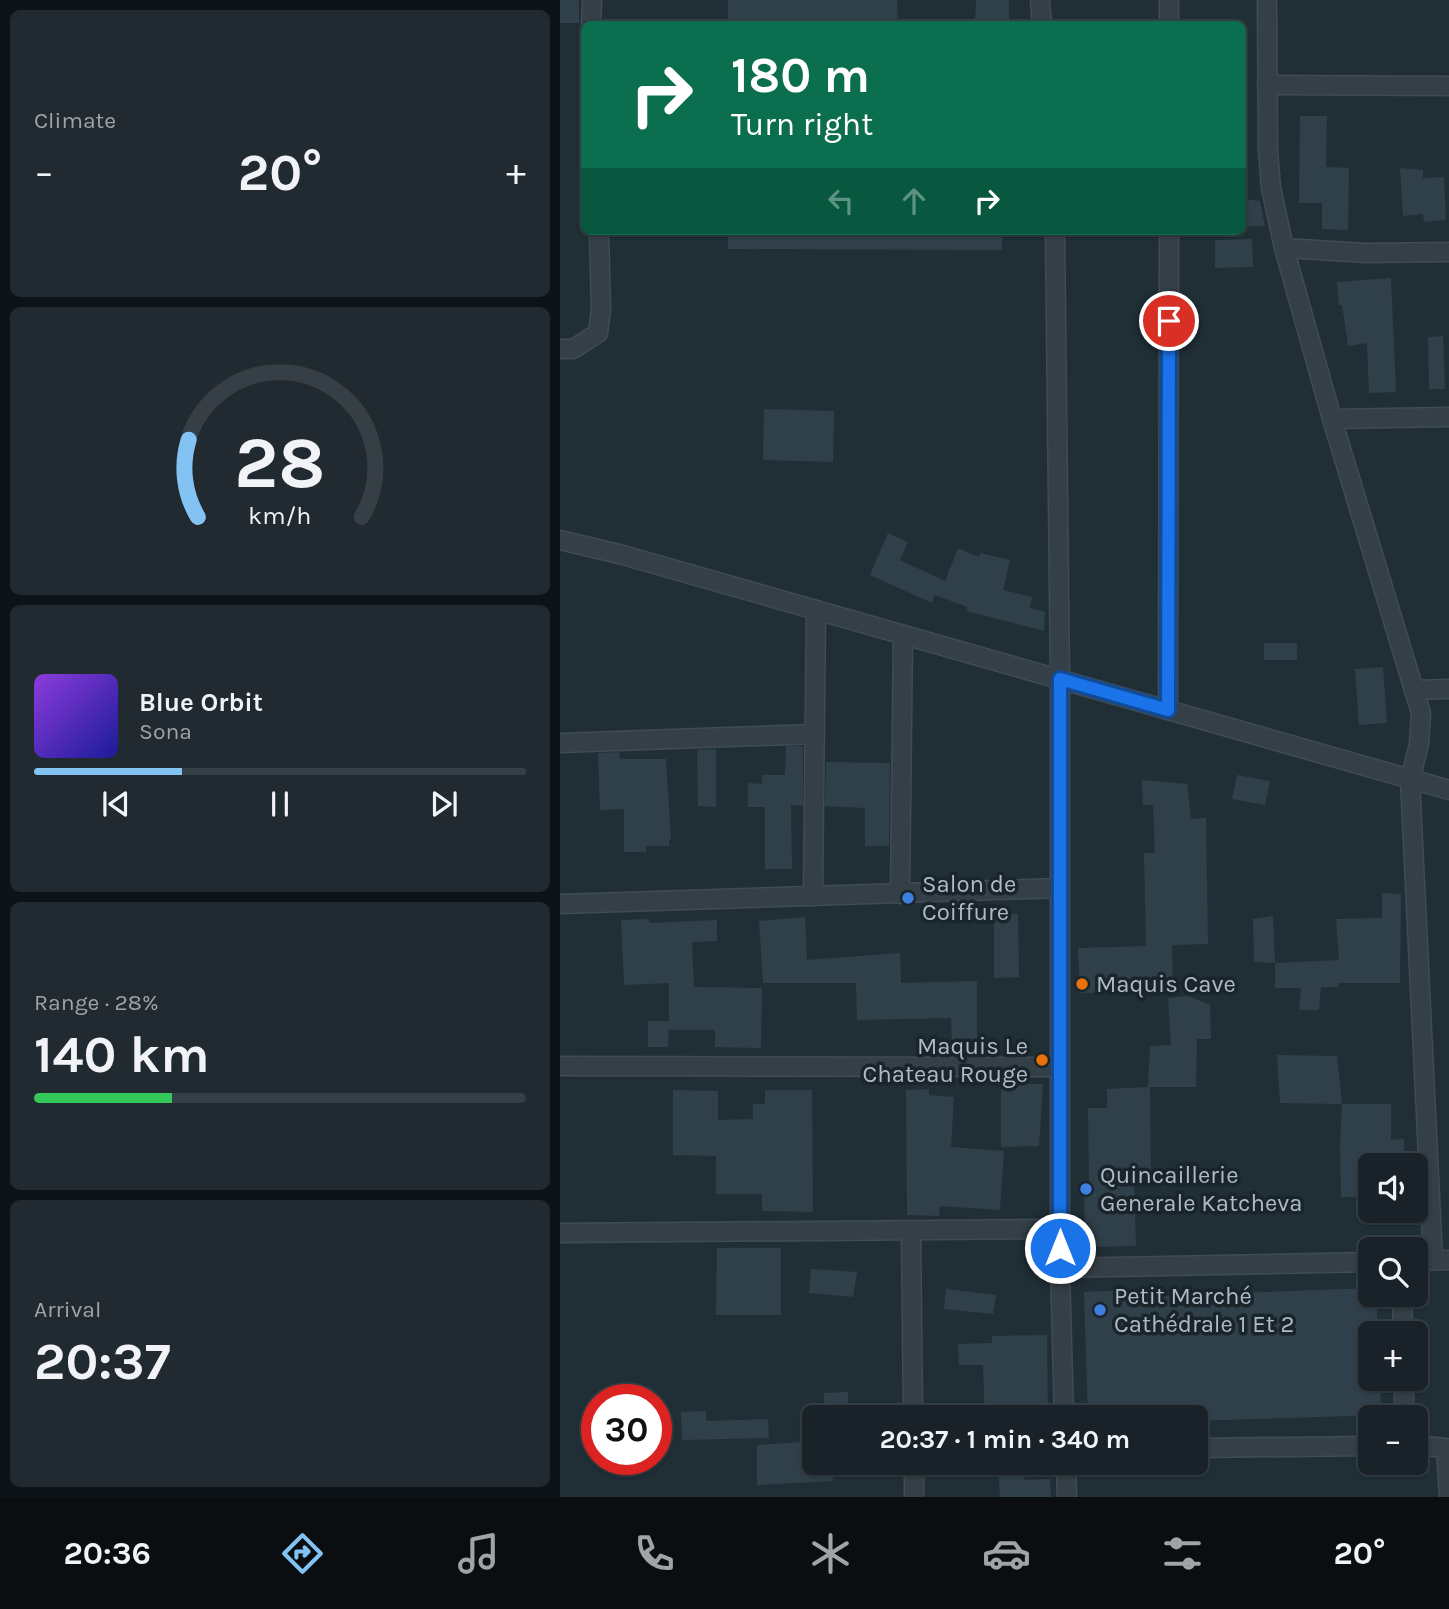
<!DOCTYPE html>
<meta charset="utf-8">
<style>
:root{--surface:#182228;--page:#212a30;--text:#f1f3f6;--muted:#9fa4a8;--line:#363f45;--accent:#83c3f4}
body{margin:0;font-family:Karla,sans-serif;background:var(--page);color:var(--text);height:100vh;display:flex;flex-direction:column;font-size:26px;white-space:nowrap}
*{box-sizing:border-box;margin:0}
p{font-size:23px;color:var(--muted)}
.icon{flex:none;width:38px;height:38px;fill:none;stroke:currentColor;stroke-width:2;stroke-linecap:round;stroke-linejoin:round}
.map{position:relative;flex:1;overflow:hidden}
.side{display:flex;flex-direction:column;gap:10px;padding:10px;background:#0d1316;width:560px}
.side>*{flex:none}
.top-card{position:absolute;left:21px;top:21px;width:665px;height:214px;border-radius:10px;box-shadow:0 2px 5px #0004,0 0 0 2px var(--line);background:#0b6e4f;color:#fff;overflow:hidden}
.fabs{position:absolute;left:798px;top:1153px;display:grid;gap:14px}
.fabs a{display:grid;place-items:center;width:70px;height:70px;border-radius:10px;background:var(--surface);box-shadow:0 2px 5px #0004,0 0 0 2px var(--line);font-size:35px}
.speed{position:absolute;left:21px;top:1384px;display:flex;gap:14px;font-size:35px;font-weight:700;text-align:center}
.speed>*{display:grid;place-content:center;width:91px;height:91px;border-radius:50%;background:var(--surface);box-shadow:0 2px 5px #0004,0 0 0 2px var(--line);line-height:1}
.speed .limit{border:10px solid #d22;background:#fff;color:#111}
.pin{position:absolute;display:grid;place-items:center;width:60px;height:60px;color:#fff;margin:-30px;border:4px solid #fff;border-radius:50%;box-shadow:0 2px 7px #0007}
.me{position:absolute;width:77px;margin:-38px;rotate:0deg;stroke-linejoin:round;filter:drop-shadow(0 0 5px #0008)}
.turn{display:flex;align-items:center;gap:24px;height:147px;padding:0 35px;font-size:32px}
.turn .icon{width:91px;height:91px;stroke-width:2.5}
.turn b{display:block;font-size:49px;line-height:60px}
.lanes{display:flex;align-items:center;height:66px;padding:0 35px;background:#0003;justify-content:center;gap:35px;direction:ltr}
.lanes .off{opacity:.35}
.big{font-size:52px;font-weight:700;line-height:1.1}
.side .card{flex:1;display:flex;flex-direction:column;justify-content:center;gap:10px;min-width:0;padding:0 24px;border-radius:10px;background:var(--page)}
.side .dial{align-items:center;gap:0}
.dial svg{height:182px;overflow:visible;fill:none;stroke:var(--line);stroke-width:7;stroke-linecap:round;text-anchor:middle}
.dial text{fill:var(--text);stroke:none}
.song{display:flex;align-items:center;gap:21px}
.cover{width:84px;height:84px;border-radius:10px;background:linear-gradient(135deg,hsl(270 70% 55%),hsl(240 70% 35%))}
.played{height:7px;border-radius:4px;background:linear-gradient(90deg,var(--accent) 30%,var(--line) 30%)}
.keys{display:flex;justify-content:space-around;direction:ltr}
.heat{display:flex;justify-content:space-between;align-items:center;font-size:38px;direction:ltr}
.charge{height:10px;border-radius:5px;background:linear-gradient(90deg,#34c759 28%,var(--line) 0)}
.trip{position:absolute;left:242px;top:1405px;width:406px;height:70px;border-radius:10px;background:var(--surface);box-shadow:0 2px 5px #0004,0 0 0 2px var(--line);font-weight:700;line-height:70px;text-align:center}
.tab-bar{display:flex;height:112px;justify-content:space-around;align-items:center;background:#0a0e10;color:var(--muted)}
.tab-bar .icon{width:49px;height:49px}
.tab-bar .active{color:var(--accent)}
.tab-bar b{font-size:32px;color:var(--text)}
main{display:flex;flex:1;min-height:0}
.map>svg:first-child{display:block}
.building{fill:#30404a}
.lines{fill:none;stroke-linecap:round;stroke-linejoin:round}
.street-casing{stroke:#404b53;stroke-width:21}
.street{stroke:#343f47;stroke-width:18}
.route-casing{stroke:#114b97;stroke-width:18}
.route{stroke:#1a73e8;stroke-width:12}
.shop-dot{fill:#3f7fe0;stroke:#19242b;stroke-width:2.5}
.food-dot{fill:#e8710a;stroke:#19242b;stroke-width:2.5}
.labels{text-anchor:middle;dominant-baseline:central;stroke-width:7;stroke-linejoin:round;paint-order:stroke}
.poi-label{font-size:24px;fill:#aebac4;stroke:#19242b;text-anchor:start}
</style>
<main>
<section class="side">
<div class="card"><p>Climate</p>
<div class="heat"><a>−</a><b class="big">20°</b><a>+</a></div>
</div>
<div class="card dial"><svg viewBox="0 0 100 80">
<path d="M14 69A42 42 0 1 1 86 69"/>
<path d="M14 69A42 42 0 0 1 10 35" stroke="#83c3f4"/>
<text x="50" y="56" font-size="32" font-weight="700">28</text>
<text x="50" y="72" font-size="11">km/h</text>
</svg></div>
<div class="card">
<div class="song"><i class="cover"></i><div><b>Blue Orbit</b><p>Sona</p></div></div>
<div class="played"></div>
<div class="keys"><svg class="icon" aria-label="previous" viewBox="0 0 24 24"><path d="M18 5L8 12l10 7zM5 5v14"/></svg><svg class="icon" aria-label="pause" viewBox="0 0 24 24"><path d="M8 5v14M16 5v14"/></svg><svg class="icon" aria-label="next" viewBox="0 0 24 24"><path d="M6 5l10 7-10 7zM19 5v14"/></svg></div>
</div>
<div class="card"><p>Range · 28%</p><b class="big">140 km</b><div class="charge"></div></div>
<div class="card"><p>Arrival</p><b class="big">20:37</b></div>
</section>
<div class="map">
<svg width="889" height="1497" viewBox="0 0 889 1497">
<rect width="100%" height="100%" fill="#202e36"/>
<g class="building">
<rect x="0" y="0" width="19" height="23"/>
<path d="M168 0H337L338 24H168Z"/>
<path d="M416 0H449V24H415Z"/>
<path d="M740 116H767L766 167 789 168 788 230 762 229V203H739Z"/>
<path d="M840 168 863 170V178L884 177 886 220 864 222 863 214 843 216Z"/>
<path d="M682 199 700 201 705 226H682Z"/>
<path d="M168 231H442V250L168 249Z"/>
<path d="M692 239 693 267 655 268V240Z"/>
<path d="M831 278 836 392 809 393 807 343 788 346 782 305H779L777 282Z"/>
<path d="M883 336 885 389H869L868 337Z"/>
<path d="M204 409 274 411 273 462 203 460Z"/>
<path d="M328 533 348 542 340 560 385 581 398 548 419 557 420 553 450 560 443 590 472 597 470 608 485 612 484 631 406 611 407 607 375 595 372 603 310 575Z"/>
<rect x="704" y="643" width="33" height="17"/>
<path d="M823 667 827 723 799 725 795 669Z"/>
<path d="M226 746H243V806L231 805 232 869H205V807H188V783L202 784V775H225Z"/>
<path d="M156 749V807L138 806 137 750Z"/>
<path d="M59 752 60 759H106L111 840H109V846H86V852H64V809L40 810 38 753Z"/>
<path d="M266 762 330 763 329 846H305V808L265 806Z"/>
<path d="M677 775 710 781 705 805 672 799Z"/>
<path d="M582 780 627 784 631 819 646 818 648 944 612 945 613 990 520 993 518 948 586 946 584 853H595L593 805H583Z"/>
<path d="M822 893 841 894 840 983H778V987H761L759 1010H739L741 988H715V963L779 960 776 919 822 918Z"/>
<path d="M434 913 458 914 459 977 434 978Z"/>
<path d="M713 916 715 963 694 962 693 919Z"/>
<path d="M245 917 247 960 340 953 341 983 417 981V1045H392L391 1018 297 1020 296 983H203L199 921Z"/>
<path d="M89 919V923L157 920V941L132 942 134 987 202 988 201 1048 155 1047V1030H109V983L64 985 61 920Z"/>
<path d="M628 996 650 1005 651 1039H637L636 1087H590L591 1183H574L576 1246 525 1247 524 1186H529L528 1108H547V1089L588 1087 590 1046 611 1045 608 998Z"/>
<path d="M88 1021H109L108 1047H88Z"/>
<path d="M717 1055 777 1056 782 1104 720 1103Z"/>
<path d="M441 1084H483L479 1146 441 1147Z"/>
<path d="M369 1089V1095L394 1097 391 1147 444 1151 440 1210 380 1206 379 1216 347 1215 346 1090Z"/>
<path d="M113 1090 158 1091V1120L193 1119V1104H205V1090H252L253 1212 202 1211V1194H156V1156L113 1155Z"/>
<path d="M782 1104H831V1140L844 1139V1166H810V1197H781L780 1144Z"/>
<path d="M157 1248H221V1315H156Z"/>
<path d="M251 1269 297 1272 293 1297 249 1293Z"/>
<path d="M810 1288V1295H816L818 1334H810V1379H820L821 1415 635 1421V1418H528L524 1292 594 1289 595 1296Z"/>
<path d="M386 1289 436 1295 433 1314 384 1309Z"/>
<path d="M487 1335 488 1418H425L423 1365H399L398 1344 432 1343V1336Z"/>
<path d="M288 1392V1418H265L264 1393Z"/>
<path d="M146 1411V1421L208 1419 209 1438 122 1440 121 1412Z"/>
<path d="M242 1442 243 1459 254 1458V1463H271L273 1481 197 1485V1445Z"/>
<path d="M438 1463H465L464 1480 490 1479 491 1497H440Z"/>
</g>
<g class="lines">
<defs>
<g id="street">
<path d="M480 0 482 24"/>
<path d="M609 0V24"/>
<path d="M707 0 708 151 711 188 724 248 772 419 861 713 859 744 850 780 873 1260"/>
<path d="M31 24 32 0"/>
<path d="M707 85 889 86"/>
<path d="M495 231 500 679V1268L504 1418"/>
<path d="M724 248 806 253 889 252"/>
<path d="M0 349H13L38 333 41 310 39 231"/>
<path d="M772 419 889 417"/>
<path d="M0 540 63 555 889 790"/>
<path d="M854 690 889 689"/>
<path d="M608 710 609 231"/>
<path d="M0 743 255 734"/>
<path d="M340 894 343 635"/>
<path d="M253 896 256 610"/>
<path d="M0 904 500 888"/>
<path d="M0 1066 500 1067"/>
<path d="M351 1230 353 1418"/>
<path d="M0 1233 500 1229"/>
<path d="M856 1261 889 1260"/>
<path d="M500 1268 810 1262"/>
<path d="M842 1295 843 1334"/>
<path d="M844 1379V1418"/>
<path d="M856 1445 886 1448 889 1497"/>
<path d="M635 1448 810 1446"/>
<path d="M354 1463V1497"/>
<path d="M506 1463 507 1497"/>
</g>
</defs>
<use href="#street" class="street-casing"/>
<use href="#street" class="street"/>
</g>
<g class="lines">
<defs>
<path id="route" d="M500 1248V679L608 710 609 321"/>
</defs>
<use href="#route" class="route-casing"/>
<use href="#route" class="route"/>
</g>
<g class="shop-dot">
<circle cx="348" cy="898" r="7"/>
<circle cx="526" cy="1189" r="7"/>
<circle cx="540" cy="1310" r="7"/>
</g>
<g class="food-dot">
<circle cx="522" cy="984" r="7"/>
<circle cx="482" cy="1060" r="7"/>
</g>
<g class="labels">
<g class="poi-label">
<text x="362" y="884">Salon de<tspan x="362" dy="28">Coiffure</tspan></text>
<text x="536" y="984">Maquis Cave</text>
<text x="468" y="1046" text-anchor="end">Maquis Le<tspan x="468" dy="28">Chateau Rouge</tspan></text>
<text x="540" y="1175">Quincaillerie<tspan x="540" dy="28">Generale Katcheva</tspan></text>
<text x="554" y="1296">Petit Marché<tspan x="554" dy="28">Cathédrale 1 Et 2</tspan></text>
</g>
</g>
</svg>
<div class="fabs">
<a><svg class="icon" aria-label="sound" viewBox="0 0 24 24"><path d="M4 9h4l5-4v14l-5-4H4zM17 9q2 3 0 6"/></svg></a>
<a><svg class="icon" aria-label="search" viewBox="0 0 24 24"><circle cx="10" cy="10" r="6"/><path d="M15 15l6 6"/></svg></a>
<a>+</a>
<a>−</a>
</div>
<div class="speed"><div class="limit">30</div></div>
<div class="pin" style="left:609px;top:321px;background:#d93025"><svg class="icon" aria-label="arrive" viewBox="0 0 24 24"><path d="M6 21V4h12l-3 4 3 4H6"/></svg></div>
<svg class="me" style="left:500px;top:1248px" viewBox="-20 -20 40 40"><circle r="17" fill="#1a73e8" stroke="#fff" stroke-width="3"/><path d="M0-11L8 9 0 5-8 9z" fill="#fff"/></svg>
<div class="trip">20:37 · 1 min · 340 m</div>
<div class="top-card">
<div class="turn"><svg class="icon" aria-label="right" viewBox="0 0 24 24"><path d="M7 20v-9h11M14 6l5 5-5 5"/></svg><div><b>180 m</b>Turn right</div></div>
<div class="lanes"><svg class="icon off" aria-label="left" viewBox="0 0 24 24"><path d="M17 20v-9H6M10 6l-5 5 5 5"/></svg><svg class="icon off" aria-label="ahead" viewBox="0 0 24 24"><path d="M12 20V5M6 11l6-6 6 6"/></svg><svg class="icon" aria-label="right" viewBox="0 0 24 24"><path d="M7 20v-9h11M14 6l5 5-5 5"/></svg></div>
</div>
</div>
</main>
<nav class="tab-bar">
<b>20:36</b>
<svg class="icon active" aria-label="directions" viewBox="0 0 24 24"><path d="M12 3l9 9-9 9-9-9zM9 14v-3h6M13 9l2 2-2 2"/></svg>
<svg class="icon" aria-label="music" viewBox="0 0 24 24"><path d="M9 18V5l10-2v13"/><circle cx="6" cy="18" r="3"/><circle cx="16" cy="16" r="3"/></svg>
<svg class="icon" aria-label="phone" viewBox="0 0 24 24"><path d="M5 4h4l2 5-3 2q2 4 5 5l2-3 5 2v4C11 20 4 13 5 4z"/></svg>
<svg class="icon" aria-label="climate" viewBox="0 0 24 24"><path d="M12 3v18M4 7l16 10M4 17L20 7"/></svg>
<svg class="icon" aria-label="car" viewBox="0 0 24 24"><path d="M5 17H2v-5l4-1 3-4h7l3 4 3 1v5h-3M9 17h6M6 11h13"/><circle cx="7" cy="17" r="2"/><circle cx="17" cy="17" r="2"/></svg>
<svg class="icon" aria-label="filters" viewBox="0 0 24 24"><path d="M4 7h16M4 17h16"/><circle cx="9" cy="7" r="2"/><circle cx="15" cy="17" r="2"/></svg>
<b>20°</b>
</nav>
